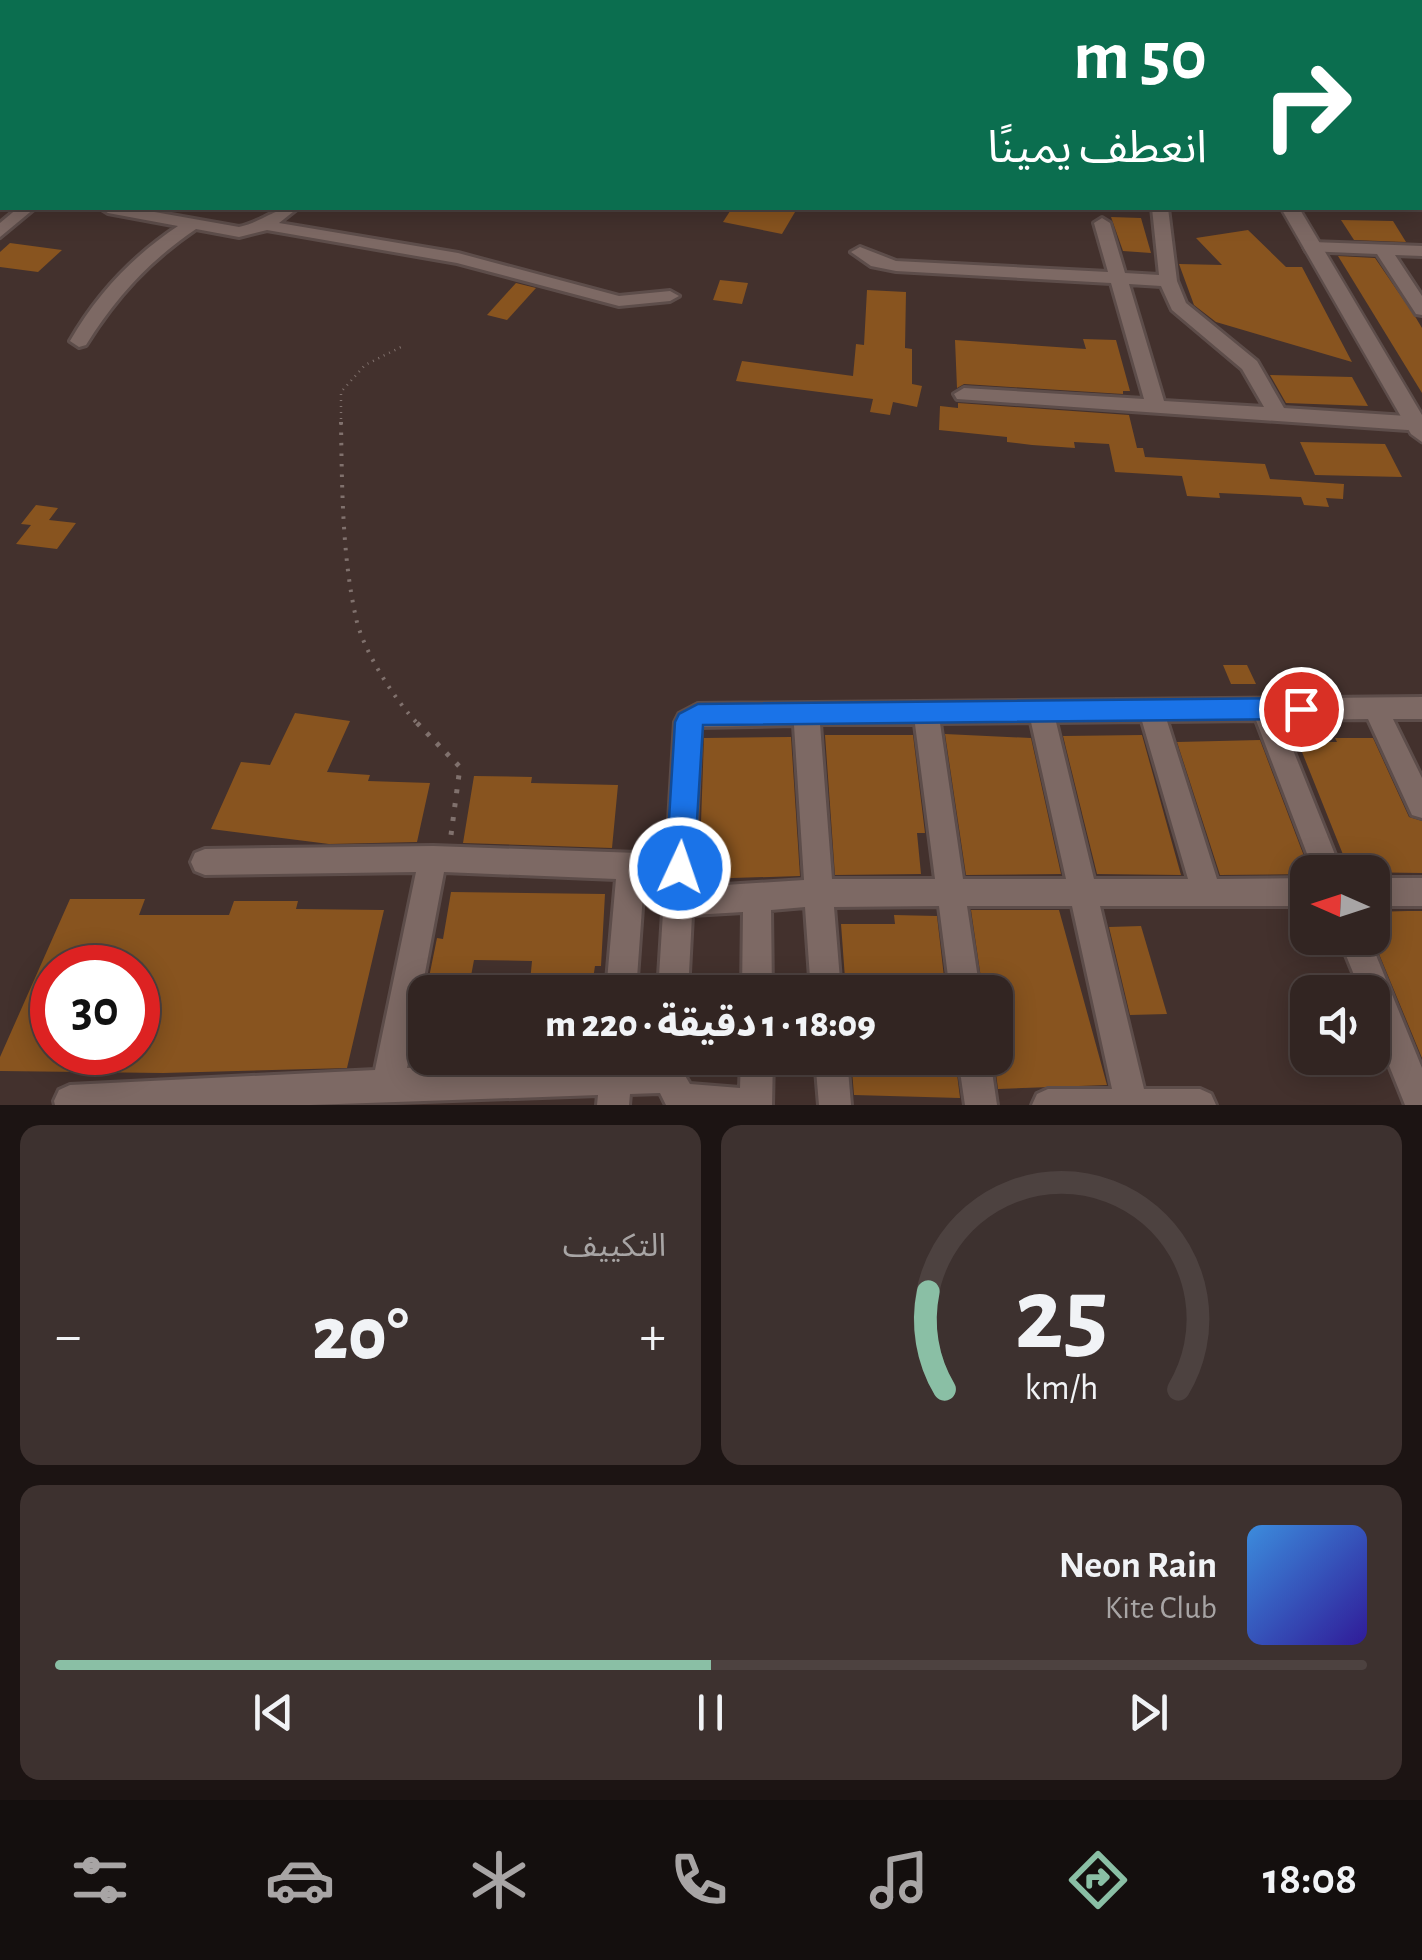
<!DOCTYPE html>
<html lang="ar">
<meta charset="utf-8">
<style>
:root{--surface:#322522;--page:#3d312f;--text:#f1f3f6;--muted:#a8a5a5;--line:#4d4240;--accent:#8abfa5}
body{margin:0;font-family:"Alegreya Sans","Noto Sans Arabic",sans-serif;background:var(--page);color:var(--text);direction:rtl;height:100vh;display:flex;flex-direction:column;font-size:38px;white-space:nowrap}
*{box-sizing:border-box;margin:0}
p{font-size:32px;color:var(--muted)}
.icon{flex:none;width:55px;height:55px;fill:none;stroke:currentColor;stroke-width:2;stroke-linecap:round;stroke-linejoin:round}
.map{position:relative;height:1105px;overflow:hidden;direction:ltr}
.panel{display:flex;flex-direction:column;gap:20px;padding:20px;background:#1c1413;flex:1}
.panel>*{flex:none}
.banner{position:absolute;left:0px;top:0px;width:1422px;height:210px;box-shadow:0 5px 25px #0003,0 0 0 2px var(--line);direction:rtl;background:#0b6e4f;color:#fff;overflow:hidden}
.needle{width:65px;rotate:273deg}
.buttons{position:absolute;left:1290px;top:855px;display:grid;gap:20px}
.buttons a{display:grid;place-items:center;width:100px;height:100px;border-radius:20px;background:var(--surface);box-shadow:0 5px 25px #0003,0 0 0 2px var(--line);font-size:50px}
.speed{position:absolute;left:30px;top:945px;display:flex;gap:20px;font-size:50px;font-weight:700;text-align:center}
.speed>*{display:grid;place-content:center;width:130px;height:130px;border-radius:50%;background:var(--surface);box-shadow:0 5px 25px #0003,0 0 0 2px var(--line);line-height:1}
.speed .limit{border:15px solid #d22;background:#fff;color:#111}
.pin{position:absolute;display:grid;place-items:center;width:85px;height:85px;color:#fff;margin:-42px;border:5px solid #fff;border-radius:50%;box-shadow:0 2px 10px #0007}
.me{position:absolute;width:110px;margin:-55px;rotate:3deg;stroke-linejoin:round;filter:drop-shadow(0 0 8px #0008)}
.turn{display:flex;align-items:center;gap:35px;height:210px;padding:0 50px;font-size:45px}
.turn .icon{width:130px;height:130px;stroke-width:2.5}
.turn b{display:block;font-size:70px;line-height:85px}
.big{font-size:75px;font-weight:800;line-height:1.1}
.panel .tile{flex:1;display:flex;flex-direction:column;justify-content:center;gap:15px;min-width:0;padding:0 35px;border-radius:20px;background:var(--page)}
.panel .dial{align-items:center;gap:0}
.dial svg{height:260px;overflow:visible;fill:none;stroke:var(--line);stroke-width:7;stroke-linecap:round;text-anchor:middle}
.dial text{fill:var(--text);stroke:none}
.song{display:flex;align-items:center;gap:30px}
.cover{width:120px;height:120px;border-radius:15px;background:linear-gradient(135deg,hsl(210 70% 55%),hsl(250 70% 35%))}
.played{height:10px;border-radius:5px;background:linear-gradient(90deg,var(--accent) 50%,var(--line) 50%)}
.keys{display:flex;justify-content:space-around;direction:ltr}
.heat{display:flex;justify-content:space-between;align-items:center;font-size:55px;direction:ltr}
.panel .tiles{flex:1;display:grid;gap:20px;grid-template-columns:1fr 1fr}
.tile:last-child{grid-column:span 2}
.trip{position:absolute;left:408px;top:975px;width:605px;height:100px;border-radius:20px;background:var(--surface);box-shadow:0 5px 25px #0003,0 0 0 2px var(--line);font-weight:800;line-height:100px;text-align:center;direction:rtl}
.menu{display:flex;height:160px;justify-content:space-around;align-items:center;background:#140f0e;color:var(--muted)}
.menu .icon{width:70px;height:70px}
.menu .active{color:var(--accent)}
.menu b{font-size:45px;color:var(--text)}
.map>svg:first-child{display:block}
.building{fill:#88541f;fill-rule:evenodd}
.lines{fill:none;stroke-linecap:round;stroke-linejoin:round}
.minor-casing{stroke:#5d4d4a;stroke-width:6}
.secondary-casing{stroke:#5d4d4a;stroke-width:5}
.path-far2{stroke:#80716d;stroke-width:2.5;stroke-dasharray:1 5;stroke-linecap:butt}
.path-far1{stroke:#80716d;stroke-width:4;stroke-dasharray:2.5 8;stroke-linecap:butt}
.path{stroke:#80716d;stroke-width:5;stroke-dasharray:4 10;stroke-linecap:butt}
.minor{fill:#7d6964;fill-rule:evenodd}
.secondary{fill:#7d6964;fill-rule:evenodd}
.route{fill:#1a73e8;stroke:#114b97;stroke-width:2.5}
</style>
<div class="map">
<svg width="1422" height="1105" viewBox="0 0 1422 1105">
<rect width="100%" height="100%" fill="#43312d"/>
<g class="building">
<path d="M732 208H772L795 212 782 234 723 222Z"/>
<path d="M1111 217 1141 218 1151 253 1123 251Z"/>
<path d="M1341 220 1393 221 1406 242 1354 240Z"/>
<path d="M1248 230 1286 267H1302L1352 362 1216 322 1194 305 1179 264 1222 265 1196 238Z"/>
<path d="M10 243 62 250 38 272 0 267V252Z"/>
<path d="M1338 256 1375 258 1416 318 1422 328V393Z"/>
<path d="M720 280 748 283 742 304 713 300Z"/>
<path d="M516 283 536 288 507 320 487 315Z"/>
<path d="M867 290 906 292 905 348 912 349V384L922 386 917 407 893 402 890 415 870 412 873 399 736 381 742 361 853 376 856 344 864 345Z"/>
<path d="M1083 339 1116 340 1130 391H1123V394L964 384 957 388 955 340 1086 349Z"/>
<path d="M1270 375 1352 377 1368 406 1286 403Z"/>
<path d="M958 403 1129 415 1137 448H1143L1145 457 1265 464 1270 479 1344 484 1343 499 1326 498 1329 507 1304 505 1301 497 1219 493 1220 498 1187 496 1182 476 1115 472 1109 444 1074 442 1075 448 1032 445 1007 442V437L939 430 940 406 958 408Z"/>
<path d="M1300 442 1385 444 1402 477 1315 475Z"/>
<path d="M36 505 58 508 49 520 76 523 57 549 16 544 31 525 21 524Z"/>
<path d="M1223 665H1247L1256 684H1231Z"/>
<path d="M295 713 350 721 327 772 370 775 368 781 430 783 417 842 329 844 211 829 241 762 270 765Z"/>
<path d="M945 734 1031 738 1061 874 966 875Z"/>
<path d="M825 735H913L925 833H917L921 874 835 875Z"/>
<path d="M1142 735 1181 875 1097 874 1063 736Z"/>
<path d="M791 737 800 876 699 879 704 738Z"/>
<path d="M1335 738H1373L1409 817 1422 821V873L1350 872 1298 742H1337Z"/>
<path d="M1260 740 1310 872 1308 874 1220 875 1177 742Z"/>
<path d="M474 776 532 777 531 783 618 785 612 848 463 843Z"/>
<path d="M451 892 605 894 601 966H595L591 992H529L532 961 474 960 468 992H426L437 938 443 939Z"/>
<path d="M70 899H145L139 915H229L234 901H298L296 909 384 910 347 1068 163 1073 0 1071V1057ZM52 968H138V1052H52Z"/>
<path d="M971 910H1059L1107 1085 998 1089 994 1058 995 992H983Z"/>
<path d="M1407 911H1422V1058L1372 937V912Z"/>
<path d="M894 915 937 916 944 977 892 976 894 990 846 992 841 924H895Z"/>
<path d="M1141 926 1167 1014 1130 1015 1109 927Z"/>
<path d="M851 1058H955L960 1098 854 1095Z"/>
</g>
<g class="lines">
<defs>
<g id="minor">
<rect x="1420" y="106" width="2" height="8"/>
<path d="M1420 136 1422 137V148L1420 147Z"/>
<rect x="0" y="185" width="2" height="10"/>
<path d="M18 208H35L0 237V223Z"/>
<path d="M100 208H132L239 227C263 222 272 208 298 208L279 223 458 253 619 296 670 291 679 296 670 301 619 306 457 263 267 230 239 237 196 229C149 261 116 297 86 345L79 347 70 341C97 294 133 256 178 226L108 213Z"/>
<path d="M1152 208H1168L1177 281 1186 303 1257 361 1284 408 1422 417V431L957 399 954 394 964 388 1144 399 1111 283 896 271 871 266 851 252 860 247 896 261 1108 272 1094 223 1102 218 1110 223 1125 273 1159 275ZM1129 284 1161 286 1172 310 1242 369 1264 407 1164 401Z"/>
<path d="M1312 242 1422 246V256L1395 255 1422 296V315L1416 314 1377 254 1306 251 1304 247Z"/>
<path d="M1422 697V719H1393L1422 778V818L1412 815 1368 719 1281 720 1342 872H1314L1256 720 1167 721 1217 879 1308 878V906H1100L1144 1089H1200L1211 1094 1216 1105H1032L1037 1094 1048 1089H1112L1072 906H967L980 992H950L939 906 834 907 841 992H811L805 907 771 910 772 992H742L743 912 692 915 688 992H658L665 881 644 880 636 992H606L616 879 444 872 407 1068 600 1063V1058H632V1062L685 1058 684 1074 690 1084 740 1088 741 1058H773L772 1105H666L660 1093 630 1094 629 1105H597L598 1095 310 1105H55L54 1101 59 1090 70 1085 375 1070 416 872 205 875 195 871 191 862 195 853 205 849 433 846 667 854 675 722 679 714 698 704ZM1142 721 1188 879H1094L1056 722ZM1031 722 1066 879H963L940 723ZM820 724H915L935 879H832ZM794 725 804 880 693 887 701 727Z"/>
<rect x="1372" y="878" width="50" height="28"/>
<path d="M1339 938H1369L1422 1068V1105H1405L1372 1023V992H1361Z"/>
<path d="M815 1058H847L851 1105H819Z"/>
<path d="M958 1058H990L997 1105H965Z"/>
</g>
<g id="secondary">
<path d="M1178 0H1193L1194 2H1180Z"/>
<path d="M1281 208H1299L1422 415V442L1411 434Z"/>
</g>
</defs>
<use href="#minor" class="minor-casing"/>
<use href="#secondary" class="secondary-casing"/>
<path class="path-far2" d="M341 425V392L365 365 403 346"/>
<path class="path-far1" d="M341 422C342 487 342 555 356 618 363 651 396 702 419 725"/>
<path class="path" d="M417 723 460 767 451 835"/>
<use href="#minor" class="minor"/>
<use href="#secondary" class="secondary"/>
</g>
<path class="route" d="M1301 698 1310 701 1314 709 1310 716 1301 719 703 725 694 868 690 877 680 881 670 877 666 868 675 722 679 714 698 704Z"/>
</svg>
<div class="buttons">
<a><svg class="needle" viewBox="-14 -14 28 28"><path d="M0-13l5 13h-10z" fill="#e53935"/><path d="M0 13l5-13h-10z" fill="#a8a5a5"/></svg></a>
<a><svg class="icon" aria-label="sound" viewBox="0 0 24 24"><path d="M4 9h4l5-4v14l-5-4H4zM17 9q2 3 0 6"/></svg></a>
</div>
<div class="speed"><div class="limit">30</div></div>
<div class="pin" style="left:1301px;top:709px;background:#d93025"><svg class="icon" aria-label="arrive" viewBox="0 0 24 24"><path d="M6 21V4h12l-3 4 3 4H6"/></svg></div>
<svg class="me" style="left:680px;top:868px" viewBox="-20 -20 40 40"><circle r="17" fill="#1a73e8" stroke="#fff" stroke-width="3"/><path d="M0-11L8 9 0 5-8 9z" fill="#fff"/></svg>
<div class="trip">18:09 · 1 دقيقة · 220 m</div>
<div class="banner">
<div class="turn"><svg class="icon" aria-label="right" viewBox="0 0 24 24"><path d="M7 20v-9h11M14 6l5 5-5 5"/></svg><div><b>50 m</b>انعطف يمينًا</div></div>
</div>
</div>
<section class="panel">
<div class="tiles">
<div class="tile dial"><svg viewBox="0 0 100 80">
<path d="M14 69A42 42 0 1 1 86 69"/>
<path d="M14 69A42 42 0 0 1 9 39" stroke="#8abfa5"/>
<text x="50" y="56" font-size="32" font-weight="700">25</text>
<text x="50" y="72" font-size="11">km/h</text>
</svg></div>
<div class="tile"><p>التكييف</p>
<div class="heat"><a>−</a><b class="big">20°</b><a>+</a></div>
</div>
<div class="tile">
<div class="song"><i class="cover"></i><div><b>Neon Rain</b><p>Kite Club</p></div></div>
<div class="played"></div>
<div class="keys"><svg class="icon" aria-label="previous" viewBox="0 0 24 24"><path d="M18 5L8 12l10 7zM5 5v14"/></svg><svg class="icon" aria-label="pause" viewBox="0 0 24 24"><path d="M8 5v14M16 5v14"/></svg><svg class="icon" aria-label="next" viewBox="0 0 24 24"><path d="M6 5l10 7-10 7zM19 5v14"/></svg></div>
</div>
</div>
</section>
<nav class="menu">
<b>18:08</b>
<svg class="icon active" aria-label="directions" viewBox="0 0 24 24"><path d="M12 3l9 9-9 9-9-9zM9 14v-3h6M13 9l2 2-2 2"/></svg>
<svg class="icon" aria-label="music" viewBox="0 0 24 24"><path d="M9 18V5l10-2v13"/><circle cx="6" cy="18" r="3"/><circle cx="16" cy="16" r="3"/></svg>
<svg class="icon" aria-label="phone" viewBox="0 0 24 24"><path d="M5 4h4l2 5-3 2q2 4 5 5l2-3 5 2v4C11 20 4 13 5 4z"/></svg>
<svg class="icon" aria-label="climate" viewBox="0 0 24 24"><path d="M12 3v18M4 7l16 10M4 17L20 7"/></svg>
<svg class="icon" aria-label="car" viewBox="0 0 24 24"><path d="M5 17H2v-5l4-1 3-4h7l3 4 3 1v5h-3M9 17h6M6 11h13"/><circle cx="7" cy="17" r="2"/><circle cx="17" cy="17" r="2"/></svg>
<svg class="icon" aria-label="filters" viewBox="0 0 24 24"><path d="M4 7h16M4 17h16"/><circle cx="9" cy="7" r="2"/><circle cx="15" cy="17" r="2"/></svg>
</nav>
